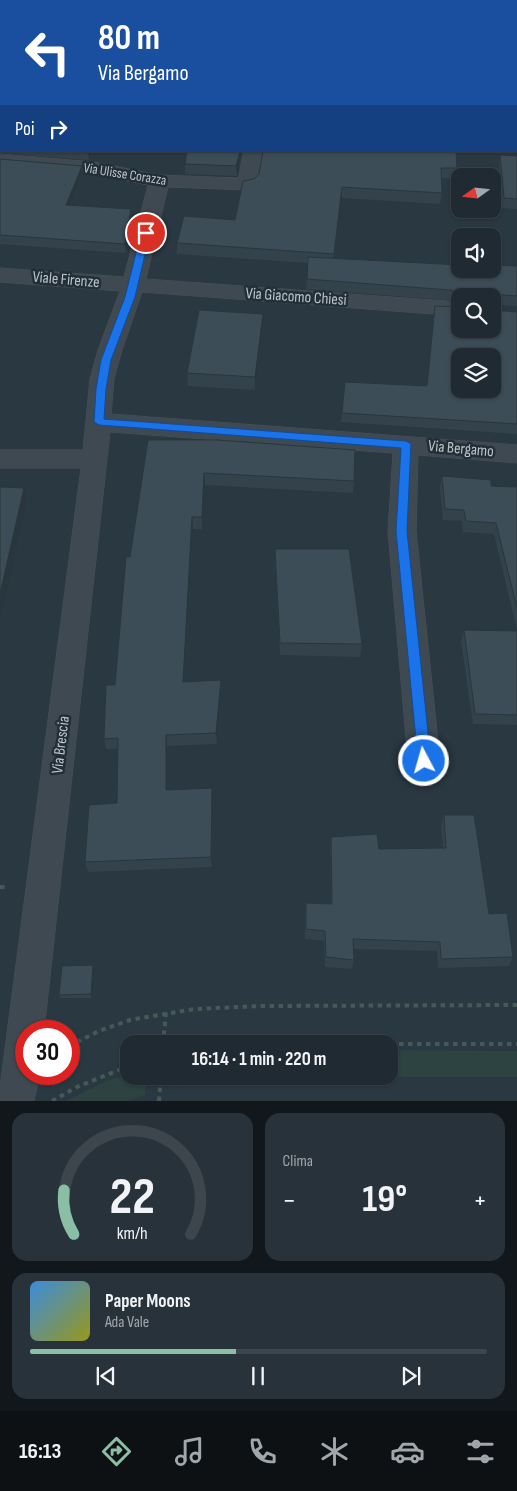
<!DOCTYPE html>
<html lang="it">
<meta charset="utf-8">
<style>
:root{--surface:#202a32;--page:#28323a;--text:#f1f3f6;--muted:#a2a7ac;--line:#3d464d;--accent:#8abfa5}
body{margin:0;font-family:"Sofia Sans Condensed",sans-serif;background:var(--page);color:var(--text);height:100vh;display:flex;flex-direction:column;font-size:19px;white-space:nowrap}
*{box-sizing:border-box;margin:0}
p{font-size:16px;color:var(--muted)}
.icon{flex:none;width:28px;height:28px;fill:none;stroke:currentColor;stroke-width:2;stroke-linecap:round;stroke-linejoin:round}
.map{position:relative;height:1101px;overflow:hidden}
.side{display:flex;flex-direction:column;gap:12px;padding:12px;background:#12171c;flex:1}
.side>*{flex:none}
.banner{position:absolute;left:0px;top:0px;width:518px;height:152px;box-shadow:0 1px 4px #0004,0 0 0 1px var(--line);background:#1a4fa0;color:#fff;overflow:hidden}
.needle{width:32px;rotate:255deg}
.fabs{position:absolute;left:451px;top:168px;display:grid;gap:10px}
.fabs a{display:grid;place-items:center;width:50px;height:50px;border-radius:10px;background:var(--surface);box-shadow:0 1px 4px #0004,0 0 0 1px var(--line);font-size:25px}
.speed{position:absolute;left:15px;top:1020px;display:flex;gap:10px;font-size:25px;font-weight:700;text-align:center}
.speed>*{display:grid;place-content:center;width:65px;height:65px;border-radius:50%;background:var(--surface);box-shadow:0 1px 4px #0004,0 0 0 1px var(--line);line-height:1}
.speed .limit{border:8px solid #d22;background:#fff;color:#111}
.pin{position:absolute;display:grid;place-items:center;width:42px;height:42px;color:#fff;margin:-21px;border:2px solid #fff;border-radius:50%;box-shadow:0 1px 5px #0007}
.me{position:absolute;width:55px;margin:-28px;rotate:354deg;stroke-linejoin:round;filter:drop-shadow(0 0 4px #0008)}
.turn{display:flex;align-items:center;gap:18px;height:105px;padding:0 15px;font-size:22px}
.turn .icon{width:65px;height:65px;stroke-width:2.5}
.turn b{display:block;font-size:35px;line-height:42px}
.then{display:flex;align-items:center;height:48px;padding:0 15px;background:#0003;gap:10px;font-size:19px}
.big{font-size:38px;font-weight:700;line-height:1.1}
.side .widget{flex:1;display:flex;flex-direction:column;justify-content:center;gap:8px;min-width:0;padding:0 18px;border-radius:15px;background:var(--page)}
.side .dial{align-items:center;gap:0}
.dial svg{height:130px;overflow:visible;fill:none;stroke:var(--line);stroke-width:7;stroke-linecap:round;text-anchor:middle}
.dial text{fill:var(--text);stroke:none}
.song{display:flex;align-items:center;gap:15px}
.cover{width:60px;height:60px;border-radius:8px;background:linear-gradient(135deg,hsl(210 70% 55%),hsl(60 70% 35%))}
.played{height:5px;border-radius:2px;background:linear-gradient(90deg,var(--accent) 45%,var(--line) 45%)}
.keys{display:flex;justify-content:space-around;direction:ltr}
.heat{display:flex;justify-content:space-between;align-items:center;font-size:28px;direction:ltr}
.side .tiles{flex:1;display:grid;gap:12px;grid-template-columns:1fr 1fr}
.widget:last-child{grid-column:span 2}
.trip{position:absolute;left:120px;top:1035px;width:278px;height:50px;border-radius:15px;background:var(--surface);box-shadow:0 1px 4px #0004,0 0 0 1px var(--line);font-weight:700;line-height:50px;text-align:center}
.menu{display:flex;height:80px;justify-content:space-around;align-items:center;background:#0d1114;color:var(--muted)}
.menu .icon{width:35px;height:35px}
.menu .on{color:var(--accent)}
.menu b{font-size:22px;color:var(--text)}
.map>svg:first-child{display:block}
.green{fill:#2c4341}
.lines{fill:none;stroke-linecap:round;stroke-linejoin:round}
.minor-casing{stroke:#48535b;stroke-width:1}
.path{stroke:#455a58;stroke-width:4;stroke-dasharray:4.5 4.5;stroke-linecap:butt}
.minor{fill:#3e4952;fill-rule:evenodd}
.wall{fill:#34424b}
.shaded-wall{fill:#2a363d}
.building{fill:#3c4d57;stroke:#2a363d;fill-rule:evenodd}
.route{fill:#1a73e8;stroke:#114b97}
.labels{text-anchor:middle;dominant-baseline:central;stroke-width:5;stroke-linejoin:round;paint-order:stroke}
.far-street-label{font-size:14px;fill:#bbc4cb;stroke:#232f37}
.street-label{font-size:16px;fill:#bbc4cb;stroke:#232f37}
</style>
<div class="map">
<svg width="517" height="1101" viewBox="0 0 517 1101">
<rect width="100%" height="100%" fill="#2a3842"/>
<g class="green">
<path d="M389 1050 517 1051V1077H235L204 1081 175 1087V1076H389Z"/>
<path d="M129 1074V1076H146L145 1095 128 1101H65L109 1080Z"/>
</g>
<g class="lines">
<defs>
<g id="minor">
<rect x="0" y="65" width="1" height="10"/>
<rect x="516" y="86" width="1" height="12"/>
<path d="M244 151H264L257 184 254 188 247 190 168 187 146 279 460 302V316L142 292 122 350 114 379 111 414 517 445V463L418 455 416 531 440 761 435 771 424 775 413 771 408 761 388 531 393 453 110 432 44 1031H26V1074H40L34 1101H0V1087L81 468H0V450H83L90 379 98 350 120 291 0 282V268L124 277 148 185 94 174 0 166V154L94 162 159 175 238 178Z"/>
</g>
</defs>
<use href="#minor" class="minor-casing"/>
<g class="path">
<path d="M0 887H8"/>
<path d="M163 1044 166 1012"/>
<path d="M246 1044H517"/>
<path d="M69 1046 99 1031 130 1020 195 1009 261 1006 517 1005"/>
<path d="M52 1101 77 1087 129 1066"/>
<path d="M159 1101 161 1076"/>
</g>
<use href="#minor" class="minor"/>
</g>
<g class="wall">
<path d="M1 128V151H92L89 160 0 153V132Z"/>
<path d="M242 151 237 176 185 174V164Z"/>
<path d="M263 151 457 168 455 179 441 178 442 193 440 204 342 198 334 258 460 269 517 266V306L493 304 492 296H460V301L306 289 308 263 177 254V243L235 220 254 179 259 174Z"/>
<path d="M500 155 517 156V209L502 208 499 165Z"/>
<path d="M0 159 83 175 71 205 131 209 132 218 126 253 0 244Z"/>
<path d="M435 306 517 312V434L341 422 345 382 427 386Z"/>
<path d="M263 327 255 390 188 386 187 373Z"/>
<path d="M148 440 354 481 353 493 205 485 202 529H193L185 682 221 680V692L217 744 167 746V790L213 798 212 867 88 872 85 862 117 803 118 749H106L104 739 115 685 130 557Z"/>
<path d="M442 476 491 486 517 487V630L494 534 463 532 462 521 443 520 440 487Z"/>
<path d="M275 549 362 644 360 657 280 655 275 562Z"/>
<path d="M464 630 517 631V725L473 724 461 641Z"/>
<path d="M444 815 489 914 513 957 509 966 438 968 437 951 353 949 354 960 352 969 325 967 324 941 305 939V913L306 903 331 904 330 848 331 837 379 849 443 848 441 826Z"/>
<path d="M94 969 92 998H60L59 995Z"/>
</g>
<g class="shaded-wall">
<path d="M88 151H92L89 160Z"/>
<path d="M240 151H242L237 176 236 166Z"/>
<path d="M82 166 83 175 67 214 66 205Z"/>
<path d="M342 187V198L333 265 334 254Z"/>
<path d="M131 209 132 218 126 253 125 244Z"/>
<path d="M263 314V327L255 390V377Z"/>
<path d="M204 473 205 485 202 529V517Z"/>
<path d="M24 488 27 501 0 622V594Z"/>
<path d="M192 517 193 529 184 693 183 682Z"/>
<path d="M221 680V692L217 744 216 733Z"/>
<path d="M166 735 167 746V800L166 790Z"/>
<path d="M212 788 213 798 212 867 211 857Z"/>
<path d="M93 965 94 969 92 998 91 994Z"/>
</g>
<g class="building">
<path d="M35 0H78V1H34Z"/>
<path d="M168 0H486V1H167Z"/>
<path d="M1 128V143H0V132Z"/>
<path d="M187 151H240L236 166 185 164Z"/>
<path d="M263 151H456L457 168H441L442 193 342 187 334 254 177 243 184 216 235 220 243 181 254 179 259 174Z"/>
<path d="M500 155 517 156V199L504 198Z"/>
<path d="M0 159 82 166 66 205 131 209 125 244 0 235Z"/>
<path d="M308 257 460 265V269H492V265L517 266V296L493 294 492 310V296H463V291L307 279Z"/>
<path d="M435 306 460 307V329H492V310L517 312V424L342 413 345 382 427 386ZM460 356H492V389H460Z"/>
<path d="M199 310 263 314 255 377 187 373Z"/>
<path d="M148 440H217L355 450 354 481 204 473 202 517H192L183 682 221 680 216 733 166 735V790L212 788 211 857 85 862 89 805 117 803 118 738 104 739 106 685H115L126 557H130Z"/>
<path d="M442 476 491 480V486L517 487V608L496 523 466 521 464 510 445 509Z"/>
<path d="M0 487 24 488 0 594Z"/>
<path d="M275 549H349L362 644 280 643Z"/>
<path d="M464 630 517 631V715L475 714Z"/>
<path d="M444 815H474L489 914 507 913 513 957 441 959 440 942 353 939 354 960 326 957 325 931 306 929V903L332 904 331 837 377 834 379 849 446 848Z"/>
<path d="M93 965 91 994 59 995 62 966Z"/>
</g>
<path class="route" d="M146 230 150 233 135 297 111 360 106 389 104 419 406 441 411 444 407 531 431 761 429 765 424 767 420 765 418 761 396 531 401 448 99 425 94 422 96 389 101 360 125 297 141 233Z"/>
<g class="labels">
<g class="far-street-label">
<text transform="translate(125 174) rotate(9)">Via Ulisse Corazza</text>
</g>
<g class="street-label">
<text transform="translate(66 280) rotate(5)">Viale Firenze</text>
<text transform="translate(296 297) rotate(4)">Via Giacomo Chiesi</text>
<text transform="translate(461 449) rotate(5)">Via Bergamo</text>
<text transform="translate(61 745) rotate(-83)">Via Brescia</text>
</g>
</g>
</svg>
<div class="fabs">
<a><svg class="needle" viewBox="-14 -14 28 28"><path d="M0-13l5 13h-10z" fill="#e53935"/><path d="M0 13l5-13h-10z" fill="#a2a7ac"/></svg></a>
<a><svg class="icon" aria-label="sound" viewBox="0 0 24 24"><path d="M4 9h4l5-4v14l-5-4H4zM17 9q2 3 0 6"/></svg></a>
<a><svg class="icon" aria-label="search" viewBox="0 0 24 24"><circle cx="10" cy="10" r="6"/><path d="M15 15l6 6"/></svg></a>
<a><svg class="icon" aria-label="layers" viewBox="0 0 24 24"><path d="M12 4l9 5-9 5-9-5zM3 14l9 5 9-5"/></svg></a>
</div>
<div class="speed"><div class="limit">30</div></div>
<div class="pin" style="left:146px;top:233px;background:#d93025"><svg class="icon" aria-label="arrive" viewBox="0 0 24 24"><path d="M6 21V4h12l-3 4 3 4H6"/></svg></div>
<svg class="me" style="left:424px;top:761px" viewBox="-20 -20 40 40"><circle r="17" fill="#1a73e8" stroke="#fff" stroke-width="3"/><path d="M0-11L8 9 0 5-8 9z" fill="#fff"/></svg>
<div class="trip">16:14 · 1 min · 220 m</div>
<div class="banner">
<div class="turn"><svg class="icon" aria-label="left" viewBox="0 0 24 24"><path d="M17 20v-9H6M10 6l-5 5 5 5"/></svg><div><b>80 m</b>Via Bergamo</div></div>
<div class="then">Poi<svg class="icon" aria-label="right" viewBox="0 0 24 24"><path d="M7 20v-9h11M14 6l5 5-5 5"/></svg></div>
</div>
</div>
<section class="side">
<div class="tiles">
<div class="widget dial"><svg viewBox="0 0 100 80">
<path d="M14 69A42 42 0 1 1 86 69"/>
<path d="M14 69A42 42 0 0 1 8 42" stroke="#8abfa5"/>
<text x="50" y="56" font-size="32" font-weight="700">22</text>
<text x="50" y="72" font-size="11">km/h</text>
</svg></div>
<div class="widget"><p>Clima</p>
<div class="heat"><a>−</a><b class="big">19°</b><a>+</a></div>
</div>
<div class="widget">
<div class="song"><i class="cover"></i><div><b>Paper Moons</b><p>Ada Vale</p></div></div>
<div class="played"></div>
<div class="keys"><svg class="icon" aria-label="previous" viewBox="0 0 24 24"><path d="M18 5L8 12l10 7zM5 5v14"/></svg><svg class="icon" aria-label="pause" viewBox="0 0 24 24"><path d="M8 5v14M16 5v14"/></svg><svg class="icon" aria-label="next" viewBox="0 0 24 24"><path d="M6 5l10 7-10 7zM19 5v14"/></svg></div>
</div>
</div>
</section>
<nav class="menu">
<b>16:13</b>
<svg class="icon on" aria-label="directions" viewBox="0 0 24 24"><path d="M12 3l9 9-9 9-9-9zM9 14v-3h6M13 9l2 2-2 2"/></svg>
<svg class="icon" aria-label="music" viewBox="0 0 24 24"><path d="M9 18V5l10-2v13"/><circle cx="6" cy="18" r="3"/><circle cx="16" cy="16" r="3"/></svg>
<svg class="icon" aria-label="phone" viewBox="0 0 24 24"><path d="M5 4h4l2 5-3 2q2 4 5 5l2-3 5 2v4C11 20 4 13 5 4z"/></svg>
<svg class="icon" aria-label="climate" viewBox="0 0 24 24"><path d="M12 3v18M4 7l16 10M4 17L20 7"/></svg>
<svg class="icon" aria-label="car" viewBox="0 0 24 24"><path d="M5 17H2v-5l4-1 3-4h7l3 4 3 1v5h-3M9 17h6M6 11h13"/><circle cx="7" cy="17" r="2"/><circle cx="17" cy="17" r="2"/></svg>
<svg class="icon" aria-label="filters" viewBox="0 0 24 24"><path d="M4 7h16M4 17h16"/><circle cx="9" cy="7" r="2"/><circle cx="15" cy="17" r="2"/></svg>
</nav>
